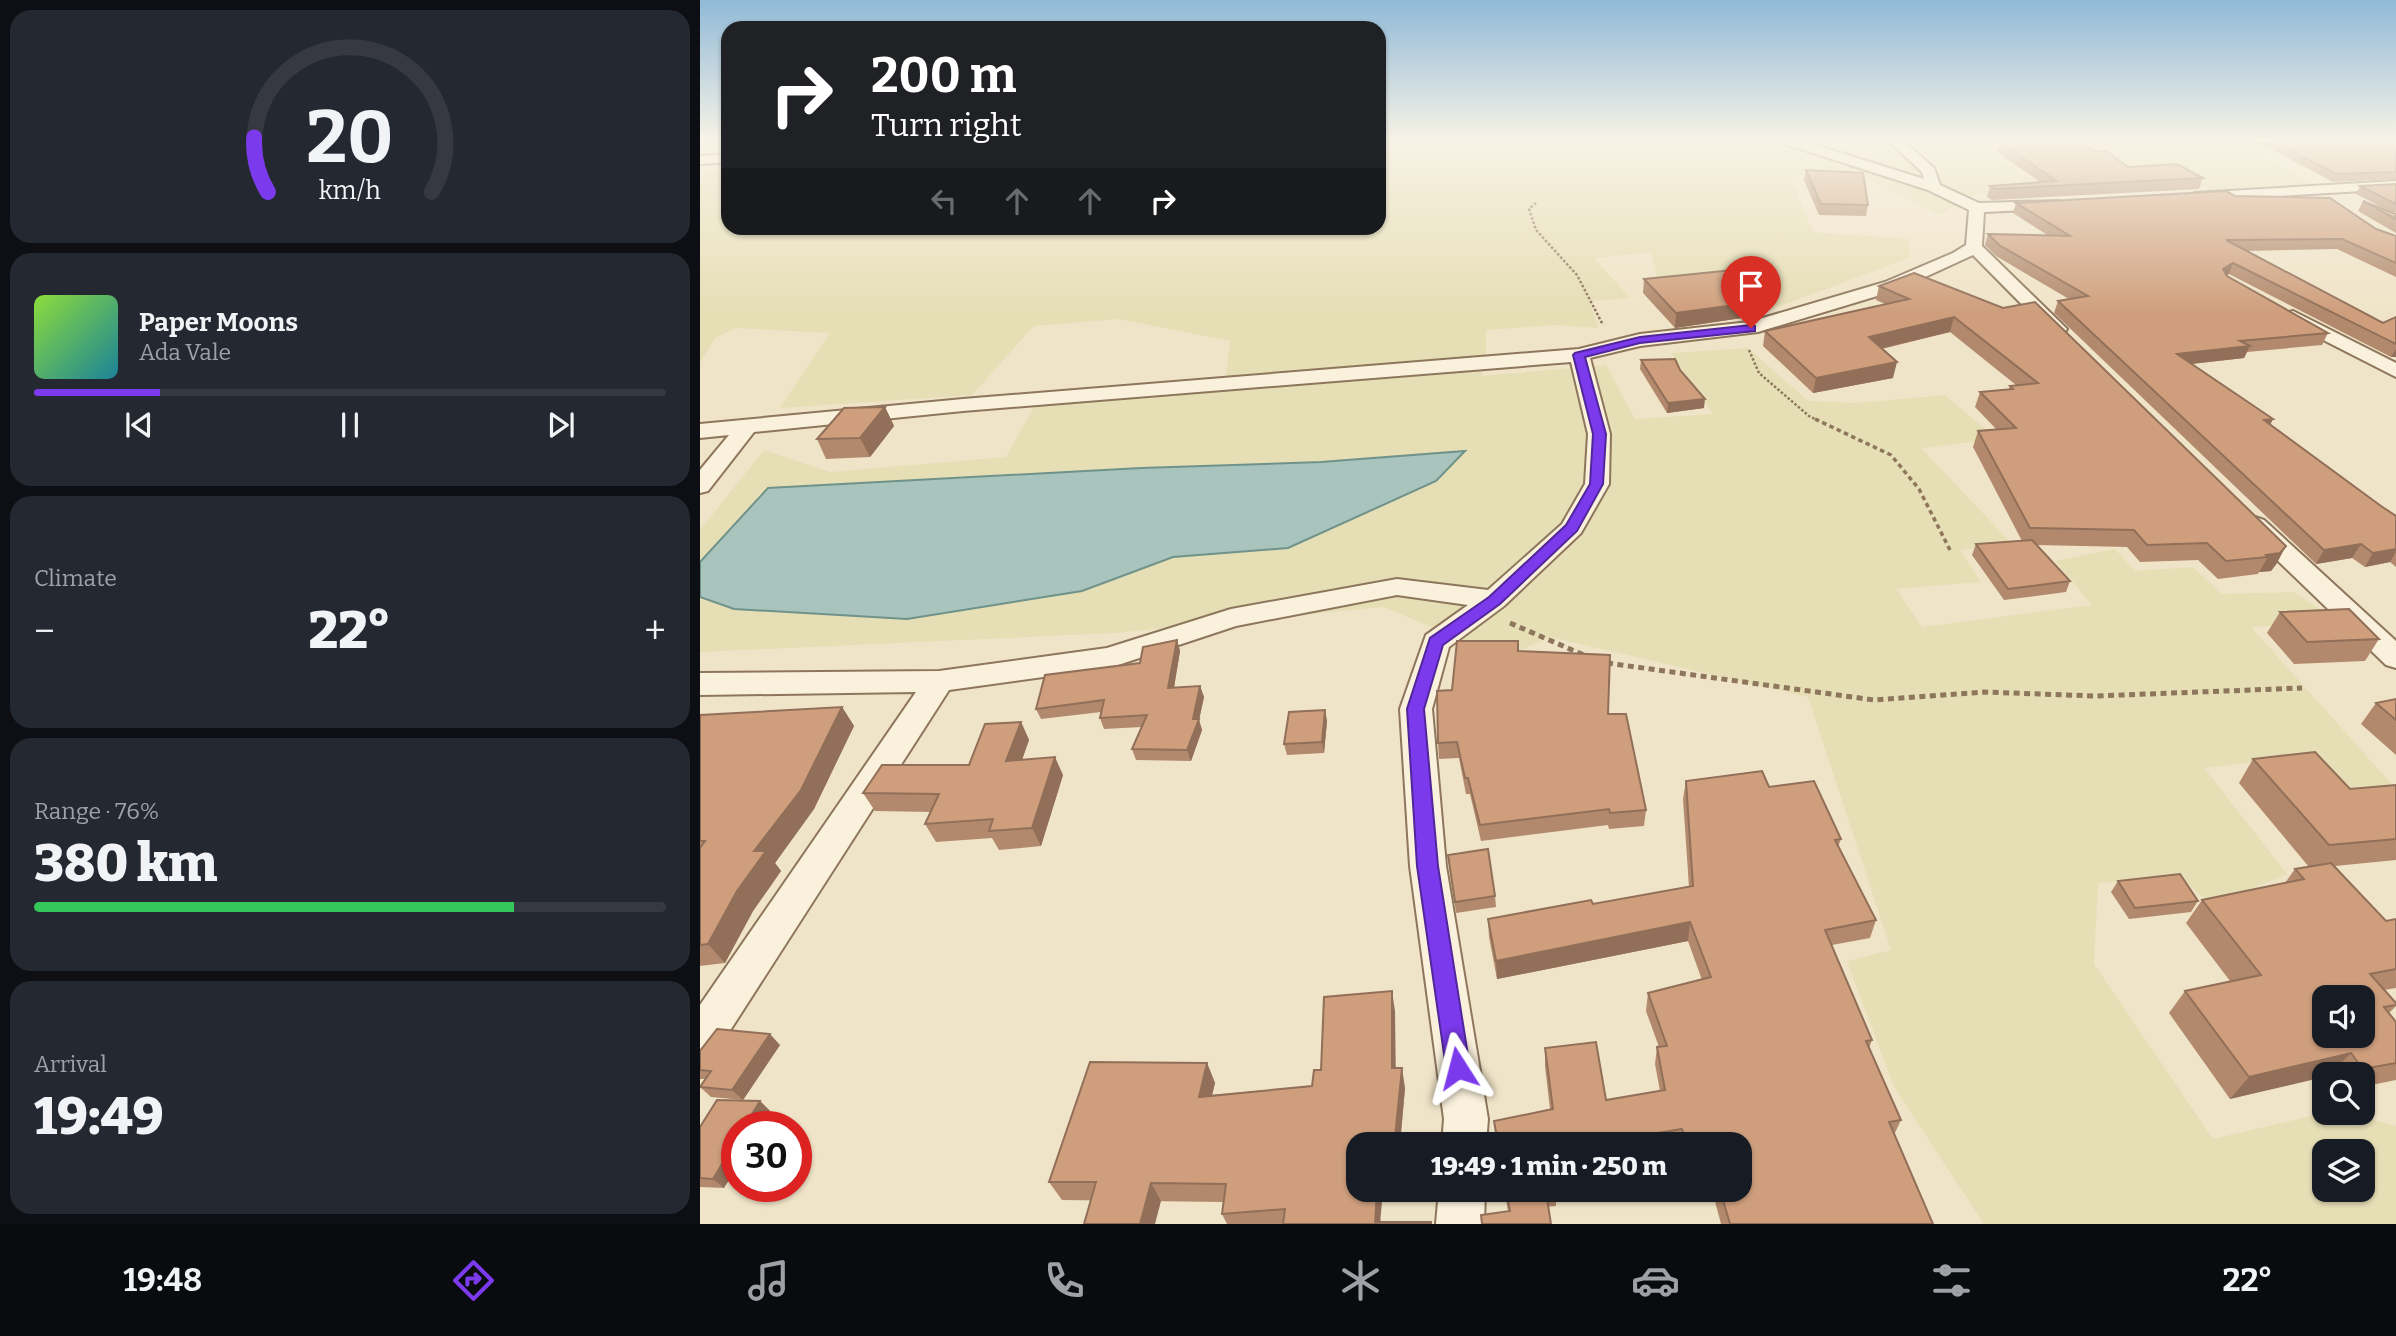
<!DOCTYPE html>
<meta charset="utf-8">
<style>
:root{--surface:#171b24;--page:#242831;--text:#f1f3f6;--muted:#9ea1a6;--line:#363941;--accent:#7c3aed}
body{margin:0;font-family:Bitter,serif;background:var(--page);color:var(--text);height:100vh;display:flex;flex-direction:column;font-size:26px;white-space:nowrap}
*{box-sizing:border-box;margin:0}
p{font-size:23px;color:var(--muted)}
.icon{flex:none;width:38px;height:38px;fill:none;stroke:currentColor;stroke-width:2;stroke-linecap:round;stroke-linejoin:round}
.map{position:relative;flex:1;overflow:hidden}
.details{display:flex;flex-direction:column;gap:10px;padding:10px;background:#0d0f14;width:700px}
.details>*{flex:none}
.top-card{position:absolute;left:21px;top:21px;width:665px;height:214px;border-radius:21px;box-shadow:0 2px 5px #0004;background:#202124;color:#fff;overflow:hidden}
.tools{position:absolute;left:1612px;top:985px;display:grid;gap:14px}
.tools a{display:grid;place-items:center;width:63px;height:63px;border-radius:14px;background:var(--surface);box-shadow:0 2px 5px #0004;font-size:35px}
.speed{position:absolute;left:21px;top:1111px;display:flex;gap:14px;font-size:35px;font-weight:700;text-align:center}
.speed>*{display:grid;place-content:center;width:91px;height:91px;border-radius:50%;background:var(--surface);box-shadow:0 2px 5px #0004;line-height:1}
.speed .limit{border:10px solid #d22;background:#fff;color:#111}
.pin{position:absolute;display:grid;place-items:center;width:60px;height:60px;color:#fff;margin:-72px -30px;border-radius:50% 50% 50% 0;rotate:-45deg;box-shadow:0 0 7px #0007}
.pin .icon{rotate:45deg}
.me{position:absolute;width:77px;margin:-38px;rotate:351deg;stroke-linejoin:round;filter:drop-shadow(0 0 5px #0008)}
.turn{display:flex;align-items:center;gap:24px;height:147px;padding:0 35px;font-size:32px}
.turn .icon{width:91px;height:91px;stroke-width:2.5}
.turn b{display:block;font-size:49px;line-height:60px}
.lanes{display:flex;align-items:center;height:66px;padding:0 35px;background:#0003;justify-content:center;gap:35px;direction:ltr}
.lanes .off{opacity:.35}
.big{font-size:52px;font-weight:800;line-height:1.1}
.details .tile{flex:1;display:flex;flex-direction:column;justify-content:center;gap:10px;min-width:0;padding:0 24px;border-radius:21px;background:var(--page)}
.details .dial{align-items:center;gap:0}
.dial svg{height:182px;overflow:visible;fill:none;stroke:var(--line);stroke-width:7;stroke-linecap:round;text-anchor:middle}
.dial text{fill:var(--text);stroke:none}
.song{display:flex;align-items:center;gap:21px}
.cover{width:84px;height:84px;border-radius:10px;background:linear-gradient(135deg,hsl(90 70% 55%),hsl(190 70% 35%))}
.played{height:7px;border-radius:4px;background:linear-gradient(90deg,var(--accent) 20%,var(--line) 20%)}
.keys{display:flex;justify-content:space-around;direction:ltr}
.heat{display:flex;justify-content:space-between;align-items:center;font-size:38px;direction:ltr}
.charge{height:10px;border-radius:5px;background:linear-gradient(90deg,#34c759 76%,var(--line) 0)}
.trip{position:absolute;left:646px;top:1132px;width:406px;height:70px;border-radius:21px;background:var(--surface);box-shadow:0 2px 5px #0004;font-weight:800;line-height:70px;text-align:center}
.tabs{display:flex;height:112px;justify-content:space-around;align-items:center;background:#090b0e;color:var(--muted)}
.tabs .icon{width:49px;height:49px}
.tabs .current{color:var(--accent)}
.tabs b{font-size:32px;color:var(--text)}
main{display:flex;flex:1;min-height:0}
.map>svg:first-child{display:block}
.farmland{fill:#e6deb5;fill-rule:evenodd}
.water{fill:#a9c4bc;stroke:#6f938a;stroke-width:2}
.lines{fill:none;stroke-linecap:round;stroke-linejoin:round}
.street-casing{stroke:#8d765c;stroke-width:4}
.path-far2{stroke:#8d765c;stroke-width:2.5;stroke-dasharray:2.5 2;stroke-linecap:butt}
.path-far1{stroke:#8d765c;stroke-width:3.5;stroke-dasharray:4.5 3.5;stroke-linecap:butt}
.path{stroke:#8d765c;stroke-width:5;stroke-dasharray:6 4.5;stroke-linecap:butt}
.street{fill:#faf1dc;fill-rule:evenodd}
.wall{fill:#b2896c}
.shaded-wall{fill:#916f58}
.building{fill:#cf9f7d;stroke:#916f58;stroke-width:2;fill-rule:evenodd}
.route{fill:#7c3aed;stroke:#51269a;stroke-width:2}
</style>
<main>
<section class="details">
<div class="tile dial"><svg viewBox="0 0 100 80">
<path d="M14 69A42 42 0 1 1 86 69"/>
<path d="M14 69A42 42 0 0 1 8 45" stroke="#7c3aed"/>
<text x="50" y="56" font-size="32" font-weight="700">20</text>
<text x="50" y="72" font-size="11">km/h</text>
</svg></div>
<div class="tile">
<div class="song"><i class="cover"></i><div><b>Paper Moons</b><p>Ada Vale</p></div></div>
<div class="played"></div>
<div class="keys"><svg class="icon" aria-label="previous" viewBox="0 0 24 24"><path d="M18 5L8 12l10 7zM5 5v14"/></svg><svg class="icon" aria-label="pause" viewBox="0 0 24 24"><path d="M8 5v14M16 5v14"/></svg><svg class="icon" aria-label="next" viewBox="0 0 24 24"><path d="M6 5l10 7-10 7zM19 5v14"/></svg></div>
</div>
<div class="tile"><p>Climate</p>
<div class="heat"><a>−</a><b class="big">22°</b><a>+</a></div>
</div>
<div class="tile"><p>Range · 76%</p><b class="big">380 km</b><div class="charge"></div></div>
<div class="tile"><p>Arrival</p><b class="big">19:49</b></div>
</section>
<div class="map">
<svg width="1696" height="1224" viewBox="0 0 1696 1224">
<rect width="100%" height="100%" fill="#f0e4c8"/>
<g class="farmland">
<path d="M679 141H1289L1291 145 1286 156 1355 190H1297L1268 197 1240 215 1169 180 1090 176 1113 232 1209 239V258L1069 310 1031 275 958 282 951 252 894 258 930 298 890 301 898 328 856 325 786 330V355L781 376 906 365 935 419 1013 414 971 353 1048 348 1108 401 1158 403 1244 395 1298 439 1221 448 1312 544 1260 550 1281 582 1196 589 1222 627 1392 605 1355 561 1415 549 1435 571 1493 567 1522 594 1593 592 1642 623 1551 627 1696 789 1660 799 1613 755 1504 768 1587 874 1512 906 1484 880 1398 883 1394 964 1513 1139 1624 1113H1646L1696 1126V1224H1284L1194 1087 1147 961 1191 950 1108 697 850 637 805 657 683 607 415 633 0 652V530L64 450 130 472 306 457 343 391 526 376 530 341 419 319 334 326 272 395 80 408 130 333 35 328 15 338 0 363V173L28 172V228H679ZM1624 1152H1662V1190H1624Z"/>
<path d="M1342 141H1532L1612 184 1510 190 1473 170 1427 173Z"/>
</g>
<path class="water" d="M765 451 736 481 588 548 473 557 382 591 207 619 34 609 0 597V562L68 488 441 468 621 462Z"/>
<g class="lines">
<defs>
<g id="street">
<path d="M1084 141H1103L1224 179 1222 172 1188 141H1203L1234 168 1240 185 1279 203 1358 201 1361 204 1358 207 1353 209 1284 212 1282 246 1367 329 1364 333H1350L1273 255 1197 290 1058 332 940 346 890 358 910 434 909 484 881 533 804 606 749 647 732 709 746 866 788 1119 786 1144H742L744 1119 710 866 700 709 726 635 768 605 697 595 536 626 409 668 249 690 15 1054 0 1060V1005L216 692 0 695V673L239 671 407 648 531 609 697 579 788 590 862 524 885 484 888 434 871 362 263 411 54 432 8 491 0 493V470L29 435 0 438V424L263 399 879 349 940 334 1049 322 1185 282 1253 253 1266 245 1269 210 1228 190 1085 144Z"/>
<path d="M28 154V162L0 164V156Z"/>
<path d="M1696 181V189L1495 201 1488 197 1495 193Z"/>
<path d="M1593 311 1696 363V377L1586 321 1584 317 1586 313Z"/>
<path d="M1555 517 1564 520 1696 641V668L1686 665 1546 530 1542 525 1546 520Z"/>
<path d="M739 1190H785L784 1224H736Z"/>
</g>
</defs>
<use href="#street" class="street-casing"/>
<g class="path-far2">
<path d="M836 203 829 209 836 230 877 275 903 325"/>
<path d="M1049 350 1059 373 1109 416 1119 421"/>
</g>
<path class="path-far1" d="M1115 419 1191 455 1219 489 1250 550"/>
<g class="path">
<path d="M810 623 886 656"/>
<path d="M907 663 1174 700 1284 692 1396 696 1602 688"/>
</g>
<use href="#street" class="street"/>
</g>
<g class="wall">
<path d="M1546 141H1679L1696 148V179L1633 182 1562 144H1552Z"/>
<path d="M1687 141H1696V145Z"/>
<path d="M1300 142 1428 167 1503 178 1499 189 1292 200 1287 197 1290 186 1340 182 1297 152Z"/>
<path d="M1106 170 1168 205 1166 216 1119 215 1104 180Z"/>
<path d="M1696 184V212H1691L1656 194 1660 186Z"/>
<path d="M1535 196 1676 229 1696 236V277L1637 249 1546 251 1683 323 1696 317V357H1691L1529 274 1527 275V276L1628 333 1622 345 1547 352 1544 358 1492 364 1573 419 1570 425 1681 506 1696 516V567L1690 562 1665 567 1652 558 1616 564 1354 313 1358 301 1369 299 1296 256 1285 245 1288 234 1349 236 1313 213 1316 203Z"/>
<path d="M1663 201 1696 214V233L1658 211Z"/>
<path d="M1214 273 1577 563 1571 571 1559 572 1558 574 1518 579 1498 560 1440 562 1427 547 1336 545 1370 581 1366 592 1304 600 1272 555 1276 544 1322 541 1273 447 1278 431 1297 430 1275 407 1280 392 1309 389 1310 386 1316 385 1250 332 1182 349 1193 378 1113 393 1063 346 1065 331 1185 304 1176 300 1179 286Z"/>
<path d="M944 279 1062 315 975 328 943 293Z"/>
<path d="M941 360 980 370 1004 408 967 413 940 369Z"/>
<path d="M185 407 194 426 170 457 126 459 117 439Z"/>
<path d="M1580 612 1679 639 1665 661 1594 664 1567 633Z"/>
<path d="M477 640 480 651 474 688 500 686 504 697 499 720 502 730 491 761 436 760 432 749 442 727 404 729 400 718 401 712 341 719 336 709 440 663Z"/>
<path d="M818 651 908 714 946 810 944 826 909 829 908 825 781 841 770 794H766L759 758 739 759 738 743 752 690Z"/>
<path d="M1696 699V755L1661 724 1676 703Z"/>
<path d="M142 707 154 726 114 809 75 863 81 871 53 911 25 963 0 966V715Z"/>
<path d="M625 710 627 721 624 753 587 755 584 744Z"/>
<path d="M321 722 329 740 322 760 363 775 341 846 299 850 292 838 236 842 225 824 231 812 175 811 163 793 269 765Z"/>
<path d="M1553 759 1650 789 1696 785V860L1635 866 1686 921 1696 919V988L1684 990 1696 1003V1006L1689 1013 1696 1022V1080L1662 1087V1074H1624L1530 1099 1469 1013 1485 991 1530 981 1486 923 1502 900 1585 883 1595 869 1609 867 1539 783Z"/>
<path d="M986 781 1069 787 1141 839 1138 847 1176 920 1170 938 1132 945 1172 1040 1169 1048 1201 1120 1194 1135 1233 1224H1021L1012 1190H1040V1144H797L794 1121 850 1109 845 1066V1048L906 1100 960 1091 955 1064 957 1047H959L946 1011 948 993 1002 980 988 941 797 979 789 937 788 919 893 904 989 887 983 799Z"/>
<path d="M748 855 795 896 796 907 756 913Z"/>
<path d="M1418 881 1498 901 1491 912 1429 919 1411 892Z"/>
<path d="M695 1011V1068L705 1088 700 1144H658L681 1222 731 1224H527L522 1214 524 1202 362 1200 349 1182 507 1063 515 1083 512 1095 612 1086 621 1070Z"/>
<path d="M80 1045 43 1100 11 1097 0 1087 5 1079H0V1051Z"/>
<path d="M60 1101 70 1111 61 1127H37L24 1188 0 1187V1127Z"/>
<path d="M804 1190H856V1206L808 1211Z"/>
</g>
<g class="shaded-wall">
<path d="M1533 263 1529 274 1518 280 1523 269Z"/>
<path d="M1064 301 1062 315 975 328 976 313Z"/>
<path d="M1254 317 1250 332 1166 352 1169 337Z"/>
<path d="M1550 346 1544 358 1472 366 1477 354Z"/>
<path d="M1696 349V357H1691Z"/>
<path d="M1197 362 1193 378 1113 393 1116 378Z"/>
<path d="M1005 399 1004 408 967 413 968 403Z"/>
<path d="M185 407 194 426 170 457 160 438Z"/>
<path d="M1573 419 1566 432 1564 420Z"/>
<path d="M1661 544 1652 558 1616 564 1624 550Z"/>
<path d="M1586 546 1577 563 1571 571 1559 572 1568 557 1566 555Z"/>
<path d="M1696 549V552L1690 562 1665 567 1673 553Z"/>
<path d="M477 640 480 651 472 699 468 688Z"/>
<path d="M500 686 504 697 499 720 502 730 491 761 487 750Z"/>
<path d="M142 707 154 726 114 809 75 863 81 871 53 911 25 963 8 944 54 851Z"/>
<path d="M625 710 627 721 624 753 622 742Z"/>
<path d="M321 722 329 740 315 779 306 761Z"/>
<path d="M355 757 363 775 341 846 332 828Z"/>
<path d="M990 922 988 941 797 979 796 961Z"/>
<path d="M692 991 695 1011 696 1088 692 1068Z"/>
<path d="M70 1034 80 1045 43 1100 32 1090Z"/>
<path d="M1651 1053 1630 1074H1624V1077L1530 1099 1549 1077Z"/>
<path d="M507 1063 515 1083 507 1116 499 1097Z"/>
<path d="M702 1068 705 1088 700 1144H697L695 1137Z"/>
<path d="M60 1101 70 1111 61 1127H44Z"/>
<path d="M37 1139V1167L24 1188 13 1179Z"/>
<path d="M451 1183 461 1201 455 1224H440Z"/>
<path d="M677 1190H683L680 1224H675Z"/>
</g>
<g class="building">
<path d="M1328 141H1376L1396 151H1406L1428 167 1477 164 1503 178 1295 189 1290 186 1356 181 1300 142Z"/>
<path d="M1572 141H1679L1696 148V172L1637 174Z"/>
<path d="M1106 170 1163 173 1168 205 1121 204Z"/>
<path d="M1696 184V204L1660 186Z"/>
<path d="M1526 191 1535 196 1630 198 1676 229 1696 236V263L1642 239 1526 240 1683 323 1696 317V344L1533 263 1523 269 1527 276 1628 333 1540 341 1550 346 1477 354 1573 419 1564 420 1681 506 1696 516V549L1673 553 1661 544 1624 550 1358 301 1388 296 1299 245 1288 234 1370 236 1316 203Z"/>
<path d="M1663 201 1696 214V219Z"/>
<path d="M1033 270 1064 301 976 313 944 279Z"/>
<path d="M1214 273 1303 308 1335 302 1586 546 1580 553 1566 555 1568 557 1526 561 1507 543 1447 545 1434 530 1330 528 1278 431 1316 428 1280 392 1313 389 1310 386 1338 383 1254 317 1169 337 1197 362 1116 378 1065 331 1209 299 1179 286Z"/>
<path d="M975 359 980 370 1005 399 968 403 941 360Z"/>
<path d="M185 407 160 438 117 439 144 408Z"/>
<path d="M1332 540 1370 581 1308 589 1276 544Z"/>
<path d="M1649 609 1679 639 1607 642 1580 612Z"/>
<path d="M477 640 468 688 500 686 493 719H499L487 750 432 749 447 715 400 718 404 700 336 709 345 675 440 663 443 647Z"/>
<path d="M757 641H818V651L910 655 908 714H926L946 810 910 813 909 809 780 825 768 778H765L757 742 738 743 737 691 752 690Z"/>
<path d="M1696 699V720L1676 703Z"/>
<path d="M142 707 101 790 54 851H66L37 891 8 944 0 945V848L5 841H0V715Z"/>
<path d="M625 710 622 742 584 744 589 712Z"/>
<path d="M321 722 306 761 355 757 332 828 289 831 293 819 225 824 239 794 163 793 182 765H269L285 724Z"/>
<path d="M1615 752 1650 789 1696 785V839L1629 845 1553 759Z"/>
<path d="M1062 771 1069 787 1114 781 1141 839 1135 840 1176 920 1125 930 1172 1040 1166 1041 1201 1120 1189 1122 1233 1224H1030L1020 1190H1040V1144H987L982 1129 894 1144H798L794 1121 853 1109 845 1048 896 1042 906 1100 965 1090 957 1047 967 1046 948 993 1011 977 990 922 796 961 788 919 891 900 893 904 993 886 986 781Z"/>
<path d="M788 849 795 896 755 902 748 855Z"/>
<path d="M1631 863 1686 921 1696 919V969L1670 974 1696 1003V1005L1684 1007 1696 1022V1063L1663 1069 1651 1053 1549 1077 1485 991 1561 975 1502 900 1604 879 1595 869ZM1624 998H1662V1036H1624Z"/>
<path d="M1480 874 1498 901 1435 908 1418 881Z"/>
<path d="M692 991V1068H702L695 1137H680V1144H658V1190H677L675 1224H583L585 1209 522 1214 526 1184 451 1183 440 1224H384L396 1182H349L390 1062 507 1063 499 1097 612 1086 614 1070H621L624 997Z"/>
<path d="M17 1029 70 1034 32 1090 0 1087 11 1071 0 1070V1051Z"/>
<path d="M17 1100 60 1101 44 1127H37V1139L13 1179 0 1178V1127Z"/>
<path d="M806 1190H856L846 1192 851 1224H782L781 1215 810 1211Z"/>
<rect x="678" y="1222" width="53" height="2"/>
</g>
<linearGradient id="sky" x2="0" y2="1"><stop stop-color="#8fbad6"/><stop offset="0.45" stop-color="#f8f3e6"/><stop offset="1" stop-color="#f8f3e6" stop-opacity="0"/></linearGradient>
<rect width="1696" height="312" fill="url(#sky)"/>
<path class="route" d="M1051 325 1055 326V331L940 343 885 357 906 434 903 484 877 531 800 604 743 645 724 709 738 866 770 1068 767 1076 758 1080 750 1076 746 1068 717 866 707 709 730 638 789 597 866 525 890 484 893 434 873 355 875 353 940 337Z"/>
</svg>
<div class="tools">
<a><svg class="icon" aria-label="sound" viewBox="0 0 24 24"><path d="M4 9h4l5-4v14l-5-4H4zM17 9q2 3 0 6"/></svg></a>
<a><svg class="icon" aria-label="search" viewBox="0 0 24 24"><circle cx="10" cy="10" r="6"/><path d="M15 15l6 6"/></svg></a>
<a><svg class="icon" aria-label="layers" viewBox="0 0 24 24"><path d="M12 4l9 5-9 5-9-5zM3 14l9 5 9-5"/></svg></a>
</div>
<div class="speed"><div class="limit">30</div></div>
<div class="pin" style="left:1051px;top:328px;background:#d93025"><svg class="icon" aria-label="arrive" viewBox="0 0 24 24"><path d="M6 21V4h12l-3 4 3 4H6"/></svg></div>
<svg class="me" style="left:758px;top:1068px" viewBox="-20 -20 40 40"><path d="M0-17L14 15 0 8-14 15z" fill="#7c3aed" stroke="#fff" stroke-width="4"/></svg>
<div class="trip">19:49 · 1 min · 250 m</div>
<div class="top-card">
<div class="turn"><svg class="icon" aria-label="right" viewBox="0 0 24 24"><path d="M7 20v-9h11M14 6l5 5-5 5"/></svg><div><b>200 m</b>Turn right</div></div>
<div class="lanes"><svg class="icon off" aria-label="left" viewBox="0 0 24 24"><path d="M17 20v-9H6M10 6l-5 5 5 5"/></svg><svg class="icon off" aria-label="ahead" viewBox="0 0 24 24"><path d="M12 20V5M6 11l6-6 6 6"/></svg><svg class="icon off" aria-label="ahead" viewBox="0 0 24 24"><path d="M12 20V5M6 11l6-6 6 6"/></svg><svg class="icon" aria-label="right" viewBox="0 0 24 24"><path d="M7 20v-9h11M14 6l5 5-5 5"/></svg></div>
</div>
</div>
</main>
<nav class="tabs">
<b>19:48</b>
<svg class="icon current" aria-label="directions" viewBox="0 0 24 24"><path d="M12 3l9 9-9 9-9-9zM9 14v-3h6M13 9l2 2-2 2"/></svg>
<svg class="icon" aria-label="music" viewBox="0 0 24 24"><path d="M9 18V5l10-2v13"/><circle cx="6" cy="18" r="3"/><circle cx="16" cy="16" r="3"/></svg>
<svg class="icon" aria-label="phone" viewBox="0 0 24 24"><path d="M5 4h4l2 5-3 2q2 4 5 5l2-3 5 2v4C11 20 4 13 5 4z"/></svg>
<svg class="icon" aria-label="climate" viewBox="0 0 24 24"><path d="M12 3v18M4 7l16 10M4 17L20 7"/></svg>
<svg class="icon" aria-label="car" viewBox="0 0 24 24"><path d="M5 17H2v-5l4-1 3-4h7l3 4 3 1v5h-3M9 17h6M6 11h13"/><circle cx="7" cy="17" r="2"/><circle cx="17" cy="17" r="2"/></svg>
<svg class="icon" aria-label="filters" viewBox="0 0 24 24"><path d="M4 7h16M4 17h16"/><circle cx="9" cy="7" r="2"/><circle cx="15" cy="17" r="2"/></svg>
<b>22°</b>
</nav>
